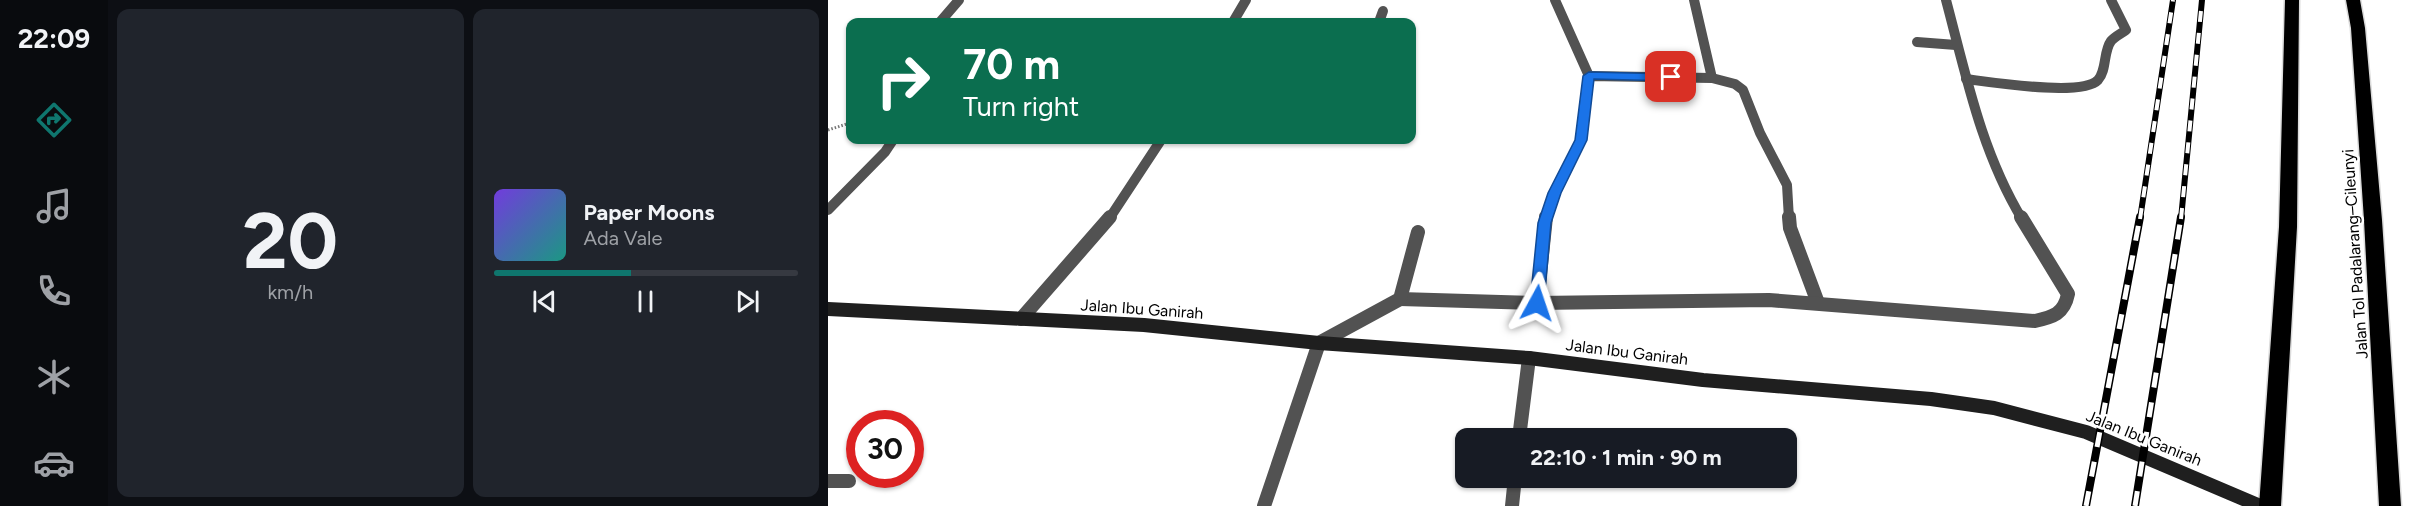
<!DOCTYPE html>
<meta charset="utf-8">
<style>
:root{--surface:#171b24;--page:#20242c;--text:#f1f3f6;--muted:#9ea1a6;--line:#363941;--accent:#0f766e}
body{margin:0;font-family:Figtree,sans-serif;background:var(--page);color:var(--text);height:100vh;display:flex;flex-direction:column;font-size:22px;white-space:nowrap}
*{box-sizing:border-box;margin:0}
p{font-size:20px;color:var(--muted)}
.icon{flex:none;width:33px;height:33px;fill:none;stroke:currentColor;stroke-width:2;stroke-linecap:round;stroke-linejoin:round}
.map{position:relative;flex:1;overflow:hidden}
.panel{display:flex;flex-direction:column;gap:9px;padding:9px;background:#0d0f14;width:720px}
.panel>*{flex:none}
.top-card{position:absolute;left:18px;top:18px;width:570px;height:126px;border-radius:12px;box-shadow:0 2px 4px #0004;background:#0b6e4f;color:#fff;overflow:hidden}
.speed{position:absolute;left:18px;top:410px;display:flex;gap:12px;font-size:30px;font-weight:700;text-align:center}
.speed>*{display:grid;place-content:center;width:78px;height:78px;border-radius:50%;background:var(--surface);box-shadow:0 2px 4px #0004;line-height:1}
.speed .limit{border:9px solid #d22;background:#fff;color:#111}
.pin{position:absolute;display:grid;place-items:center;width:51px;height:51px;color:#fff;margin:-26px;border-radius:12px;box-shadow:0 3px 9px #0006}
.me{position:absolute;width:66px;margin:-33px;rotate:5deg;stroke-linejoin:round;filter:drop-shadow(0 0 4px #0008)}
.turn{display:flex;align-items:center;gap:21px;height:126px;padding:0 18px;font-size:27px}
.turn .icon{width:78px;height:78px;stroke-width:2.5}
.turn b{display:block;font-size:42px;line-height:51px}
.panel .widget{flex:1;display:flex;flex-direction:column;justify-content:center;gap:9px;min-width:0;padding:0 21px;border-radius:12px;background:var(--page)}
.panel .dial{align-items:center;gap:0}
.dial b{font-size:78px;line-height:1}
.song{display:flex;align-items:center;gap:18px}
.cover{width:72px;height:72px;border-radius:9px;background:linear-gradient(135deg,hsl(260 70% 55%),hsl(170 70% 35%))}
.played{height:6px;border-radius:3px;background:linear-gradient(90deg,var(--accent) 45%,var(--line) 45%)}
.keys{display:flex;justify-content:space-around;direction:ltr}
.panel .tiles{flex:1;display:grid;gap:9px;grid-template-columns:repeat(2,1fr)}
.trip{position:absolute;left:627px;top:428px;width:342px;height:60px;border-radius:12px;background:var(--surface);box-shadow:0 2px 4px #0004;font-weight:700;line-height:60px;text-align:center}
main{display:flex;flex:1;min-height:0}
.tab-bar{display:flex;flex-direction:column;width:108px;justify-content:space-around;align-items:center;background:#090b0e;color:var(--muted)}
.tab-bar .icon{width:42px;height:42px}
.tab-bar .selected{color:var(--accent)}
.tab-bar b{font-size:27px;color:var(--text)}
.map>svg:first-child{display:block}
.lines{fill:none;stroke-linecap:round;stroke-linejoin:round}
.motorway-casing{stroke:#dbdbdb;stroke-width:3}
.path{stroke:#747474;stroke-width:3;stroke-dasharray:1.5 2;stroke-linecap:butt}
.service{stroke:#525252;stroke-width:10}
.minor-far1{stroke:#525252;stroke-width:10}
.minor{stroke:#525252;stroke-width:14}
.secondary{stroke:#1f1f1f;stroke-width:14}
.motorway{fill:#000;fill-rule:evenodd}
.rail-far1-casing{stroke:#000;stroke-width:6}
.rail-casing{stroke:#000;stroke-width:8}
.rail-far1{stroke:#fff;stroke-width:4;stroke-dasharray:11;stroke-linecap:butt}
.rail{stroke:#fff;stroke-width:5;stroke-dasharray:15;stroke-linecap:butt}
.route{fill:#1a73e8;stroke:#114b97;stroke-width:1.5}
.labels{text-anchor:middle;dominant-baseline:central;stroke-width:5;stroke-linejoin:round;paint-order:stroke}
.street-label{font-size:16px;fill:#000;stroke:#fff}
</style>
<main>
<nav class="tab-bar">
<b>22:09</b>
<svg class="icon selected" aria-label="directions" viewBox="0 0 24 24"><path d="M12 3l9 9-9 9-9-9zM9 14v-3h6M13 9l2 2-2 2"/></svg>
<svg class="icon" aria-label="music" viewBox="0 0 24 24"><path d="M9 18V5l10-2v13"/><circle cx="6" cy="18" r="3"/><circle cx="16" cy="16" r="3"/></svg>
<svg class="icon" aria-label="phone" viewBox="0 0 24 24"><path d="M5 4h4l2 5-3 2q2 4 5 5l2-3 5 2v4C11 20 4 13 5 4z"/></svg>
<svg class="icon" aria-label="climate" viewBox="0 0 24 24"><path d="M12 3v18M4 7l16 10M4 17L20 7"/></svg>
<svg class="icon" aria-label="car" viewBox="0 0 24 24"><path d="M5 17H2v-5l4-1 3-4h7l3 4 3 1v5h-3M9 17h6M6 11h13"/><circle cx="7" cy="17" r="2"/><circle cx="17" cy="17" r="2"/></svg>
</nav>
<section class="panel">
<div class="tiles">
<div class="widget dial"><b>20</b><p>km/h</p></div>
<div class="widget">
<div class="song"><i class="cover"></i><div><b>Paper Moons</b><p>Ada Vale</p></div></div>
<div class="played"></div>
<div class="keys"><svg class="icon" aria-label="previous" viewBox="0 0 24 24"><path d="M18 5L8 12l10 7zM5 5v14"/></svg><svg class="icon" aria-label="pause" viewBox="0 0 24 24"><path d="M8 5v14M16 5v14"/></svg><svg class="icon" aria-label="next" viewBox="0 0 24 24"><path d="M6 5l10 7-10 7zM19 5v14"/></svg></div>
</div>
</div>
</section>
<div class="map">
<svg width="1595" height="506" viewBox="0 0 1595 506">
<rect width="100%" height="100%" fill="#fff"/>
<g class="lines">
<defs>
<g id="motorway">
<path d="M1457 0H1471L1469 227 1453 506H1431L1451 227Z"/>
<path d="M1518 0H1532L1537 28 1554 220 1573 506H1551L1536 220 1523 28Z"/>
</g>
</defs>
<use href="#motorway" class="motorway-casing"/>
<path class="path" d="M0 130 22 123"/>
<path class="service" d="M1089 42 1128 45"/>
<g class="minor-far1">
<path d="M727 0 761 76"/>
<path d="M866 0 884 78"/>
<path d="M1118 0C1138 75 1153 151 1194 219"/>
<path d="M112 22 131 0"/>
<path d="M405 22 418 0"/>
<path d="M551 22 555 11"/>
<path d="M1138 79C1162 82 1254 97 1270 80 1279 70 1275 52 1283 41 1286 37 1294 33 1298 30L1283 0"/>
<path d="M0 210 57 152 65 140"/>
<path d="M281 219 333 140"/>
<path d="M718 219 727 193 753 140 761 76 884 78 907 84 915 90 932 133 959 185 961 219"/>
</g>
<g class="minor">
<path d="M961 217 962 228 990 303"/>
<path d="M572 299 709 303 941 300 1207 321C1225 317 1236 314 1240 294L1193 217"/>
<path d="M709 303 718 217"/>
<path d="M193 319 282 217"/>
<path d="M691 438 701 358"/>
<path d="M0 481H21"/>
<path d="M436 506 491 343 572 299 590 232"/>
<path d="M684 506 687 477"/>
</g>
<path class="secondary" d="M0 309 316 325 491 343 701 358 875 380 1103 399 1166 408 1258 432 1432 506"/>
<use href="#motorway" class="motorway"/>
<defs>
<g id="rail-far1">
<path d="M1312 219 1345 0"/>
<path d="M1353 219 1374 0"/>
</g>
<g id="rail">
<path d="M1258 506 1312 217"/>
<path d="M1307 506 1353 217"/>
</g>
</defs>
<use href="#rail-far1" class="rail-far1-casing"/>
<use href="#rail" class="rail-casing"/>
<use href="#rail-far1" class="rail-far1"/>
<use href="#rail" class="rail"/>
</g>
<path class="route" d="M761 72 843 74 848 77 843 81 766 79 759 140 733 193 723 223 716 303 714 307H704L702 303 710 223 720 193 747 140 755 76Z"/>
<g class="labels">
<g class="street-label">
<text transform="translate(1527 254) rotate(-94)">Jalan Tol Padalarang–Cileunyi</text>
<text transform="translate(314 309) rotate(4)">Jalan Ibu Ganirah</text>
<text transform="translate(799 352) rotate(7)">Jalan Ibu Ganirah</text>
<text transform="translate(1316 438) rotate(22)">Jalan Ibu Ganirah</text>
</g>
</g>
</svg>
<div class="speed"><div class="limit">30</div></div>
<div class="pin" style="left:843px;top:77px;background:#d93025"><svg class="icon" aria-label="arrive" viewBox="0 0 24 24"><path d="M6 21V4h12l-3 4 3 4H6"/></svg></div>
<svg class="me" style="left:709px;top:303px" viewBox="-20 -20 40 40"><path d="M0-17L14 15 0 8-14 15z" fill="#1a73e8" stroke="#fff" stroke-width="4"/></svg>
<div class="trip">22:10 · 1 min · 90 m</div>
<div class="top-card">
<div class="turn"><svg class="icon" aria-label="right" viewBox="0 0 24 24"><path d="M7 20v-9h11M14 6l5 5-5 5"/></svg><div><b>70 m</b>Turn right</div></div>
</div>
</div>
</main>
